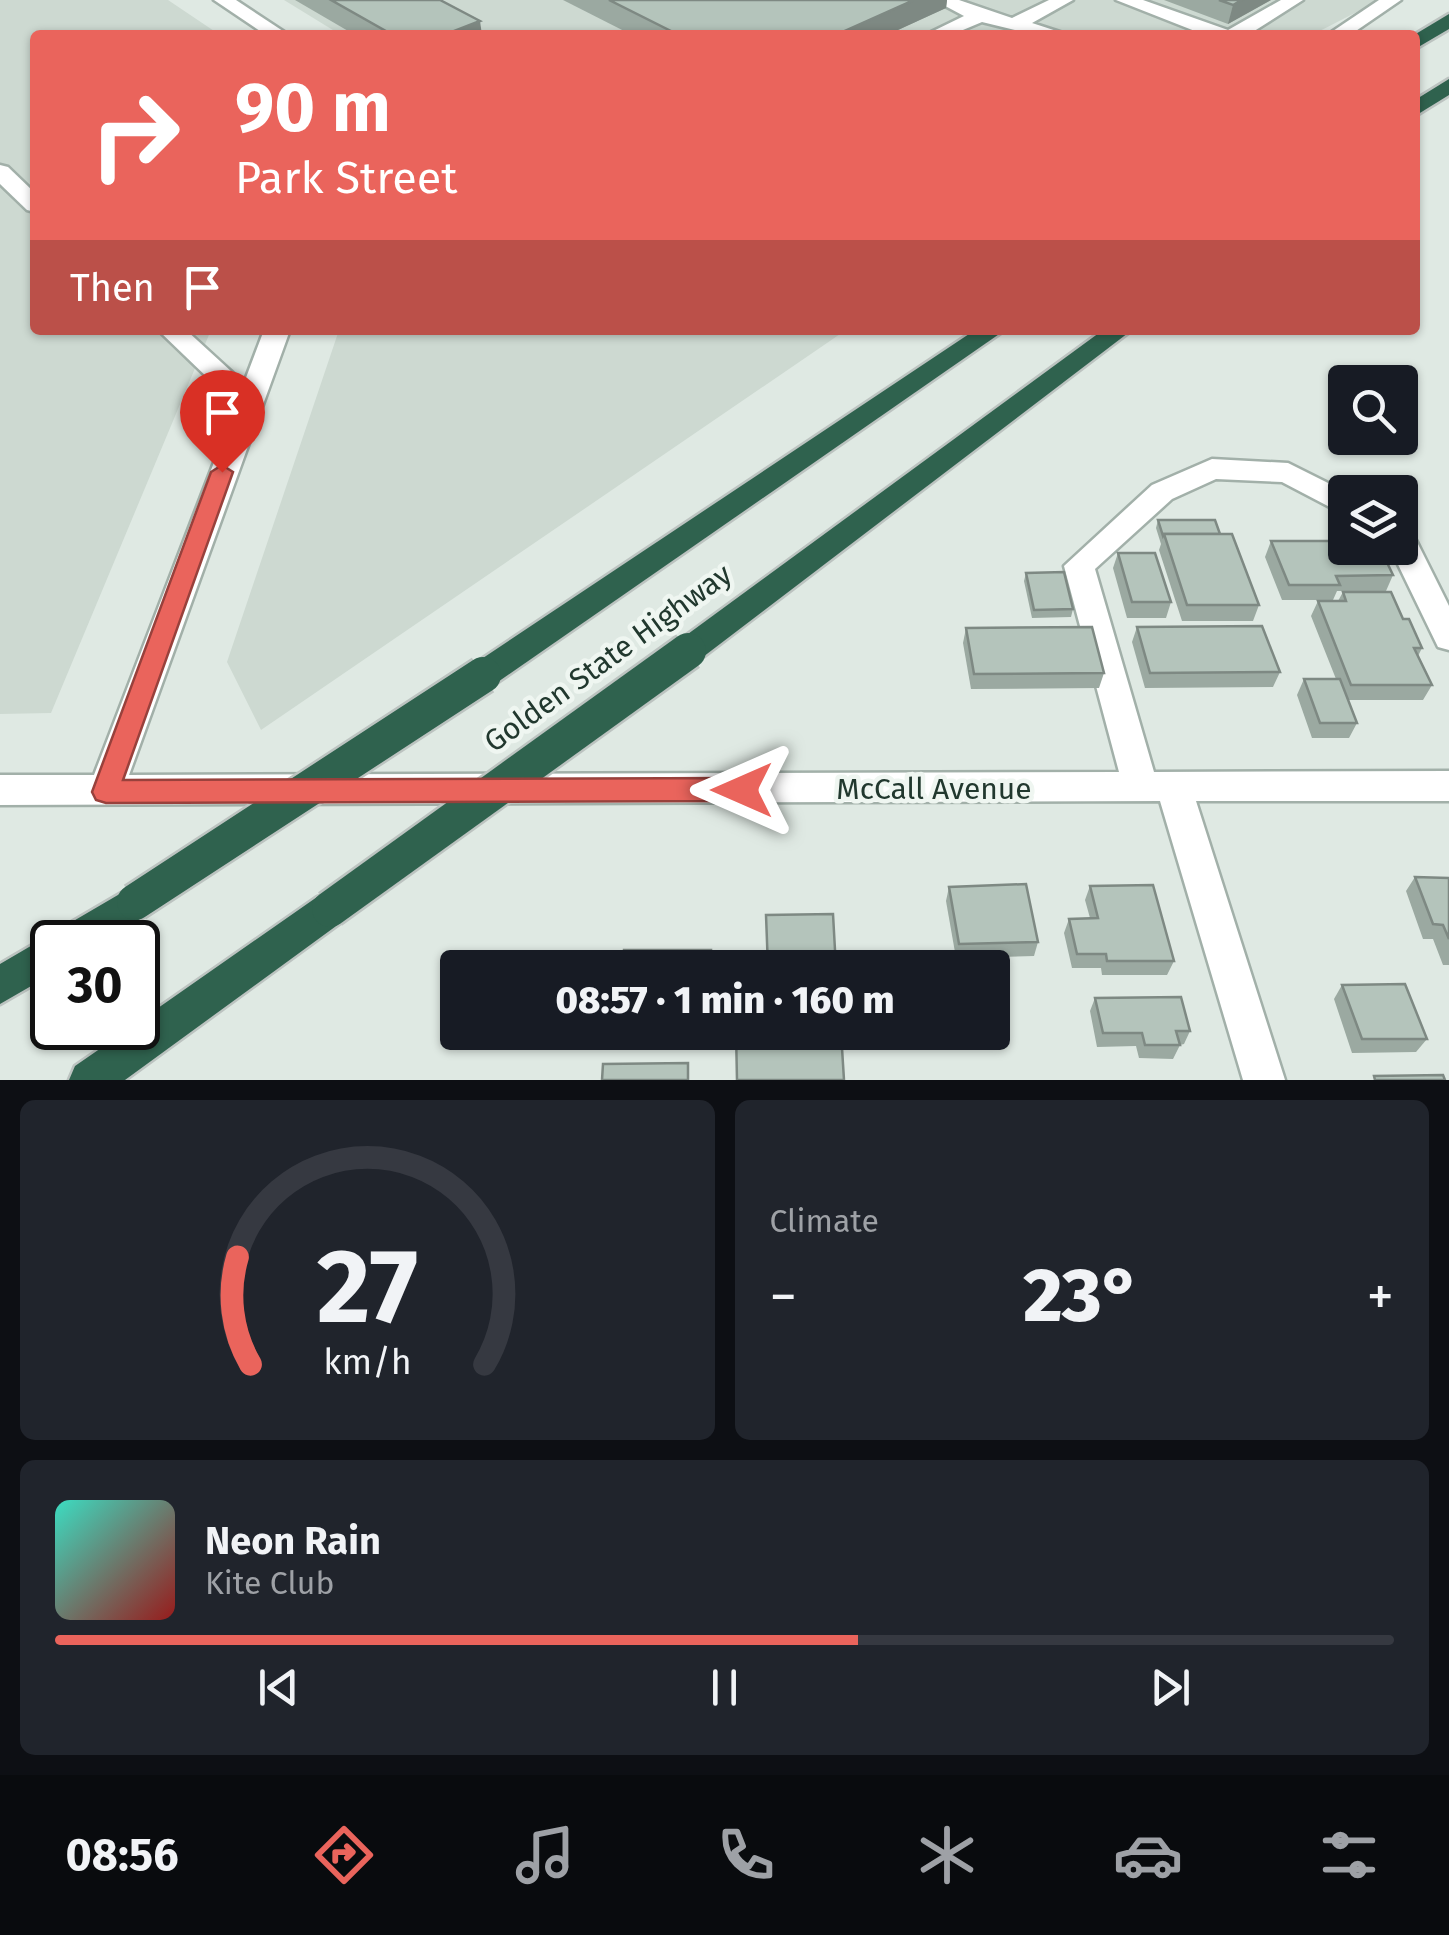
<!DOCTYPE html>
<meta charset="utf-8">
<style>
:root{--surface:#171b24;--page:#20242c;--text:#f1f3f6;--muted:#9ea1a6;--line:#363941;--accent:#ea645c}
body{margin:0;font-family:"Fira Sans",sans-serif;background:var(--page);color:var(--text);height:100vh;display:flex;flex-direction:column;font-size:38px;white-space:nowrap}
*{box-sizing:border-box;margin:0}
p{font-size:32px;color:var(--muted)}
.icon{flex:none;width:55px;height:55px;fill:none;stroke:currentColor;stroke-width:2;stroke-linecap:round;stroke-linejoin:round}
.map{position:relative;height:1080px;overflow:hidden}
.side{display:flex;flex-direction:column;gap:20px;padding:20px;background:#0d0f14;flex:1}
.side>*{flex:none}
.guide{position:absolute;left:30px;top:30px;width:1390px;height:305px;border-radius:10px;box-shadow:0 2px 8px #0004;background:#ea645c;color:#fff;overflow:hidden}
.controls{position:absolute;left:1328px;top:365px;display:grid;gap:20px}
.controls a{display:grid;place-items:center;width:90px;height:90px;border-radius:10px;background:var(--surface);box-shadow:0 2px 8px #0004;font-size:50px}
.speed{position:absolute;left:30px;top:920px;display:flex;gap:20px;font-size:50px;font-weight:700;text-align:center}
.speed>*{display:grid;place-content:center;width:130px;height:130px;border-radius:50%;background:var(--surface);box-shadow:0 2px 8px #0004;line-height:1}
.speed .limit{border:5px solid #111;border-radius:15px;background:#fff;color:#111}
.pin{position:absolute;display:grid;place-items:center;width:85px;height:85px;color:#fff;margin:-102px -42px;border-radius:50% 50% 50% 0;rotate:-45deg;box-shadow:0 0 10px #0007}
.pin .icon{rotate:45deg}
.me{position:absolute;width:110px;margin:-55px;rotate:270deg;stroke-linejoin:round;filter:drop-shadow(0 0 8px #0008)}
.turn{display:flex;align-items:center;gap:35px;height:210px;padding:0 40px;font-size:45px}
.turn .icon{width:130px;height:130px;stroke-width:2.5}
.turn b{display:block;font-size:70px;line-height:85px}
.then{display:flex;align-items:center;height:95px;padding:0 40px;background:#0003;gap:20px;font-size:38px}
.big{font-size:75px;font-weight:800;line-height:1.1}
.side .card{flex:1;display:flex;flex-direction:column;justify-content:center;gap:15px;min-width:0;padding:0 35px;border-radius:15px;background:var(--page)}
.side .dial{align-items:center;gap:0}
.dial svg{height:260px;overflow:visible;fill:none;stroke:var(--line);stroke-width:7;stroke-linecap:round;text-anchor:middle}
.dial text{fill:var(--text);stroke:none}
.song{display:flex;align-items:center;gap:30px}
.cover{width:120px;height:120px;border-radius:15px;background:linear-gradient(135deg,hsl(170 70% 55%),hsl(0 70% 35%))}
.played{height:10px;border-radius:5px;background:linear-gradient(90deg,var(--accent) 60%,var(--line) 60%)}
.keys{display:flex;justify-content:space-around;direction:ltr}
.heat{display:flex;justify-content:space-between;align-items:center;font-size:55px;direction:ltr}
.side .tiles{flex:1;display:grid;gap:20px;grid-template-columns:1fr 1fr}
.card:last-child{grid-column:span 2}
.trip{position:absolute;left:440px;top:950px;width:570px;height:100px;border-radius:10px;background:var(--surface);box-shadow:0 2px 8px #0004;font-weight:800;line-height:100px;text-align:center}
.tabs{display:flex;height:160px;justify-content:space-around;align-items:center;background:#090b0e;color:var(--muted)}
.tabs .icon{width:70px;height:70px}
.tabs .on{color:var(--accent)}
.tabs b{font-size:45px;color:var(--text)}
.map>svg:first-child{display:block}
.built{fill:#cdd9d1}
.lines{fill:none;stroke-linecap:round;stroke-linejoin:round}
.minor-casing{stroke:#a2b0a9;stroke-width:5}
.highway-casing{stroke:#bcc3c0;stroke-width:5}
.minor{fill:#fff;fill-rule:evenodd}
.highway{fill:#2f624e;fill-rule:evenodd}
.highway-bridge-casing{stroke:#bcc3c0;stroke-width:41;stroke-linecap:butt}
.highway-bridge{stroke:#2f624e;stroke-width:36}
.wall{fill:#9ba9a1}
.shaded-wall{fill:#7e8983}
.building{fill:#b4c4bb;stroke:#7e8983;stroke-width:2.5}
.route{fill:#ea645c;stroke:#98413c;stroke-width:2.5}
.labels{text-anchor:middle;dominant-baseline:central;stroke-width:9;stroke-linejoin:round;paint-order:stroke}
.street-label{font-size:30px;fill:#21382e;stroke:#eff6f1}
</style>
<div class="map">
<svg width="1449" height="1080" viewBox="0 0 1449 1080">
<rect width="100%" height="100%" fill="#dfe9e3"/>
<g class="built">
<path d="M0 0H168L220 35H35V330H211L51 713 0 714Z"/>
<path d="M284 0H1380L1312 35H341Z"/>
<path d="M339 330H846L261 730 227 662Z"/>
</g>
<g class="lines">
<defs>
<g id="minor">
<path d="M214 0H236L289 35H266Z"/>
<path d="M934 0H959L1012 18 1049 0H1073L1032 23 1069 35H1035L982 22 951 35H925L964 16Z"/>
<path d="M1116 0H1143L1228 30 1281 0H1303L1248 35H1205Z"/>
<path d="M1379 0H1401L1350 35H1327Z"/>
<path d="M0 165 8 167 35 193V212L27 210 0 184Z"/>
<path d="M158 330H186L244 383 264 330H290L129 775 1119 772 1064 566 1152 485 1212 459 1288 463 1346 492 1345 515 1282 482 1216 479 1172 499 1095 569 1154 772 1449 771V801H1196L1285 1080H1243L1160 801 0 805V775H94L236 405Z"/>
<path d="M1377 479 1387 482 1393 492H1365L1367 482Z"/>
<path d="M1400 526 1411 530 1449 606V650L1438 647 1390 548H1400Z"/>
</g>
<g id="highway">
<path d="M1449 14V29L1415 49 1414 35Z"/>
<path d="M1449 79V95L1415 116V100Z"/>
<path d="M975 330H1005L495 684 483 688 471 684 467 675 471 666Z"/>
<path d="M1103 330H1132L699 660 688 663 677 660 672 651 677 642Z"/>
<path d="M135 885 148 890 154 902 148 914 102 942H52V974L0 1004V964Z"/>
<path d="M330 892 343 897 349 909 343 921 125 1080H69L75 1066 130 1028H138V1022L317 897Z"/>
</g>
</defs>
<use href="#minor" class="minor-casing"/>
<use href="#highway" class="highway-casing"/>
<use href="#minor" class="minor"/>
<use href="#highway" class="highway"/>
<defs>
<g id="highway-bridge">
<path d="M135 902 483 675"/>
<path d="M330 909 688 651"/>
</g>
</defs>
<use href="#highway-bridge" class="highway-bridge-casing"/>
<use href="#highway-bridge" class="highway-bridge"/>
</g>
<g class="wall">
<path d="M295 0H440L482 35H355Z"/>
<path d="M563 0H947L946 8 887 35H632Z"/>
<path d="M1164 0H1271L1228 24Z"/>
<path d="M1158 520 1220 534 1259 605 1253 621H1182L1159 550 1161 544 1156 528Z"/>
<path d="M1271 541 1393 575 1386 591H1337L1333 600H1282L1265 557Z"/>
<path d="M1118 553 1171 602 1166 618H1127L1113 568Z"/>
<path d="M1026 573 1073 609 1071 617 1032 618 1024 581Z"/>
<path d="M1343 592 1403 619 1422 648 1418 656 1432 685 1423 700H1348L1357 723 1349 738H1312L1297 695 1304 679H1336L1311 616 1318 601H1338Z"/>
<path d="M1137 627 1280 672 1273 687 1145 688 1132 642Z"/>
<path d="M966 628 1104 673 1099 688 971 689 963 643Z"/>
<path d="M1415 877 1449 878V965H1443L1433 939H1423L1406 891Z"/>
<path d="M1090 886 1174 961 1167 975H1102L1101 968H1072L1064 933 1069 919 1090 918 1085 900Z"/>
<path d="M949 887 1038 942 1034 956 956 958 946 901Z"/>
<path d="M1342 985 1427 1039 1416 1052 1352 1053 1334 999Z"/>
<path d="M1095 998 1190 1031 1184 1044 1180 1045 1173 1059 1139 1058 1136 1046 1097 1047 1090 1011Z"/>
</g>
<g class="shaded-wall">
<path d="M914 0H947L946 8 887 35H836Z"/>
<path d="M1242 0H1271L1228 24 1233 5Z"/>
<path d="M480 21 482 35H444Z"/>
</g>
<g class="building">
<path d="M331 0H440L480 21 444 35H393Z"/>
<path d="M609 0H914L836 35H679Z"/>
<path d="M1219 0H1242L1233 5Z"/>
<path d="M1158 520H1215L1220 534H1164L1163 536Z"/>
<path d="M1164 534H1232L1259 605H1187Z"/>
<path d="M1271 541H1345V548H1380L1393 575 1336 576 1340 585H1289Z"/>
<path d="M1118 553H1155L1171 602H1132Z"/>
<path d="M1064 572 1073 609 1034 610 1026 573Z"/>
<path d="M1343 592H1391L1403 619H1409L1422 648H1414L1432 685H1351L1318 601H1346Z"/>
<path d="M1262 626 1280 672 1150 673 1137 627Z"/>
<path d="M1092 627 1104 673 974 674 966 628Z"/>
<path d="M1304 679H1340L1357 723H1320Z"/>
<path d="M1415 877 1449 878V939L1443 925 1433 924Z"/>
<path d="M1026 884 1038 942 959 944 949 887Z"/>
<path d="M1153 885 1174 961H1107L1106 954H1077L1069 919 1098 918 1090 886Z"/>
<path d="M833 914 836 968H768L766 915Z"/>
<path d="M624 950H711L710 968H623Z"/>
<path d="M1405 984 1427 1039H1362L1342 985Z"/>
<path d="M1181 997 1190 1031H1176L1180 1045H1145L1142 1033H1103L1095 998Z"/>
<path d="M736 1032H841L844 1080H737Z"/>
<path d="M688 1063V1080H602L603 1064Z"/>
<path d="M1443 1075 1445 1080H1375L1374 1076Z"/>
</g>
<path class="route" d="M222 465 233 472 123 780 742 778 752 782 756 790 752 797 742 801 106 803 96 800 92 792 211 472Z"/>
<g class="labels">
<g class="street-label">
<text transform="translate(608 658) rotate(-36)">Golden State Highway</text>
<text x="934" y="789">McCall Avenue</text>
</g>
</g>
</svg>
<div class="controls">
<a><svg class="icon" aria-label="search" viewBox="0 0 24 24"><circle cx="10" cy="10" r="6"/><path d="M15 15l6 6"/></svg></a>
<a><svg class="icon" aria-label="layers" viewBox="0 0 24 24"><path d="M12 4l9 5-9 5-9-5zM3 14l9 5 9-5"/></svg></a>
</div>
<div class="speed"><div class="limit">30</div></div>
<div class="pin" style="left:222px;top:472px;background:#d93025"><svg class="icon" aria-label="arrive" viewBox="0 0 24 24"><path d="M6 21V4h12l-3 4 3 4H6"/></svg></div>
<svg class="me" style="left:742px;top:790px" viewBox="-20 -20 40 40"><path d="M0-17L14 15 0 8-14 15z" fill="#ea645c" stroke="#fff" stroke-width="4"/></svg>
<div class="trip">08:57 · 1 min · 160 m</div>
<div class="guide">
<div class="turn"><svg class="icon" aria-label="right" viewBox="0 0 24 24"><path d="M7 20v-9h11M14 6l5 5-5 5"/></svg><div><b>90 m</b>Park Street</div></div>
<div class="then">Then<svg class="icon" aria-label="arrive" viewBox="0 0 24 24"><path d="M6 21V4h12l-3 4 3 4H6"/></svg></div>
</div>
</div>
<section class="side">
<div class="tiles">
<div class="card dial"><svg viewBox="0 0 100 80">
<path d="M14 69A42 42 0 1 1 86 69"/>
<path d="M14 69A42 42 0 0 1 10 36" stroke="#ea645c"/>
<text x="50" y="56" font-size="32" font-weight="700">27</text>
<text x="50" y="72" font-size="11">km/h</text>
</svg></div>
<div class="card"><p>Climate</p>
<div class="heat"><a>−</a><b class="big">23°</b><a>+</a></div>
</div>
<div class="card">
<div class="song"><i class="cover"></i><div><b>Neon Rain</b><p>Kite Club</p></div></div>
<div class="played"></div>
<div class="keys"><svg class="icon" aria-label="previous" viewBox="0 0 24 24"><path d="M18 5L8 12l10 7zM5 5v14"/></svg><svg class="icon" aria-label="pause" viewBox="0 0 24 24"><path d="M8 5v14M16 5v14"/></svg><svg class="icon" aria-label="next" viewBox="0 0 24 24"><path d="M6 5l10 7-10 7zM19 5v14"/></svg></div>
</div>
</div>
</section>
<nav class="tabs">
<b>08:56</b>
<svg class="icon on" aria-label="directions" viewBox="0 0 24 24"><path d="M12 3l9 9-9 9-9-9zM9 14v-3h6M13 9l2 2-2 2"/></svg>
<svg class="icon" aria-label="music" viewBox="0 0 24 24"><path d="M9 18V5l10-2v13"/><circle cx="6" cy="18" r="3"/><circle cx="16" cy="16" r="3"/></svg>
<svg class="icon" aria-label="phone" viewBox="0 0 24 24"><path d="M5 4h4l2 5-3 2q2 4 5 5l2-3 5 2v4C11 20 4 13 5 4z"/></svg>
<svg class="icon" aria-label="climate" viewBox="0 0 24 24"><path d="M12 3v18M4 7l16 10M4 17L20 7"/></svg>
<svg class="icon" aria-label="car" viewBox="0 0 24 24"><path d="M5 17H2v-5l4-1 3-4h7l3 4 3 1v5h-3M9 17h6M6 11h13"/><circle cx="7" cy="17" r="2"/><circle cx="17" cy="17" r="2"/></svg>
<svg class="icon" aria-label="filters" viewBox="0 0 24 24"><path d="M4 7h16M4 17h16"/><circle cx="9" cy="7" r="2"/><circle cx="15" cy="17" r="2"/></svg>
</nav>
